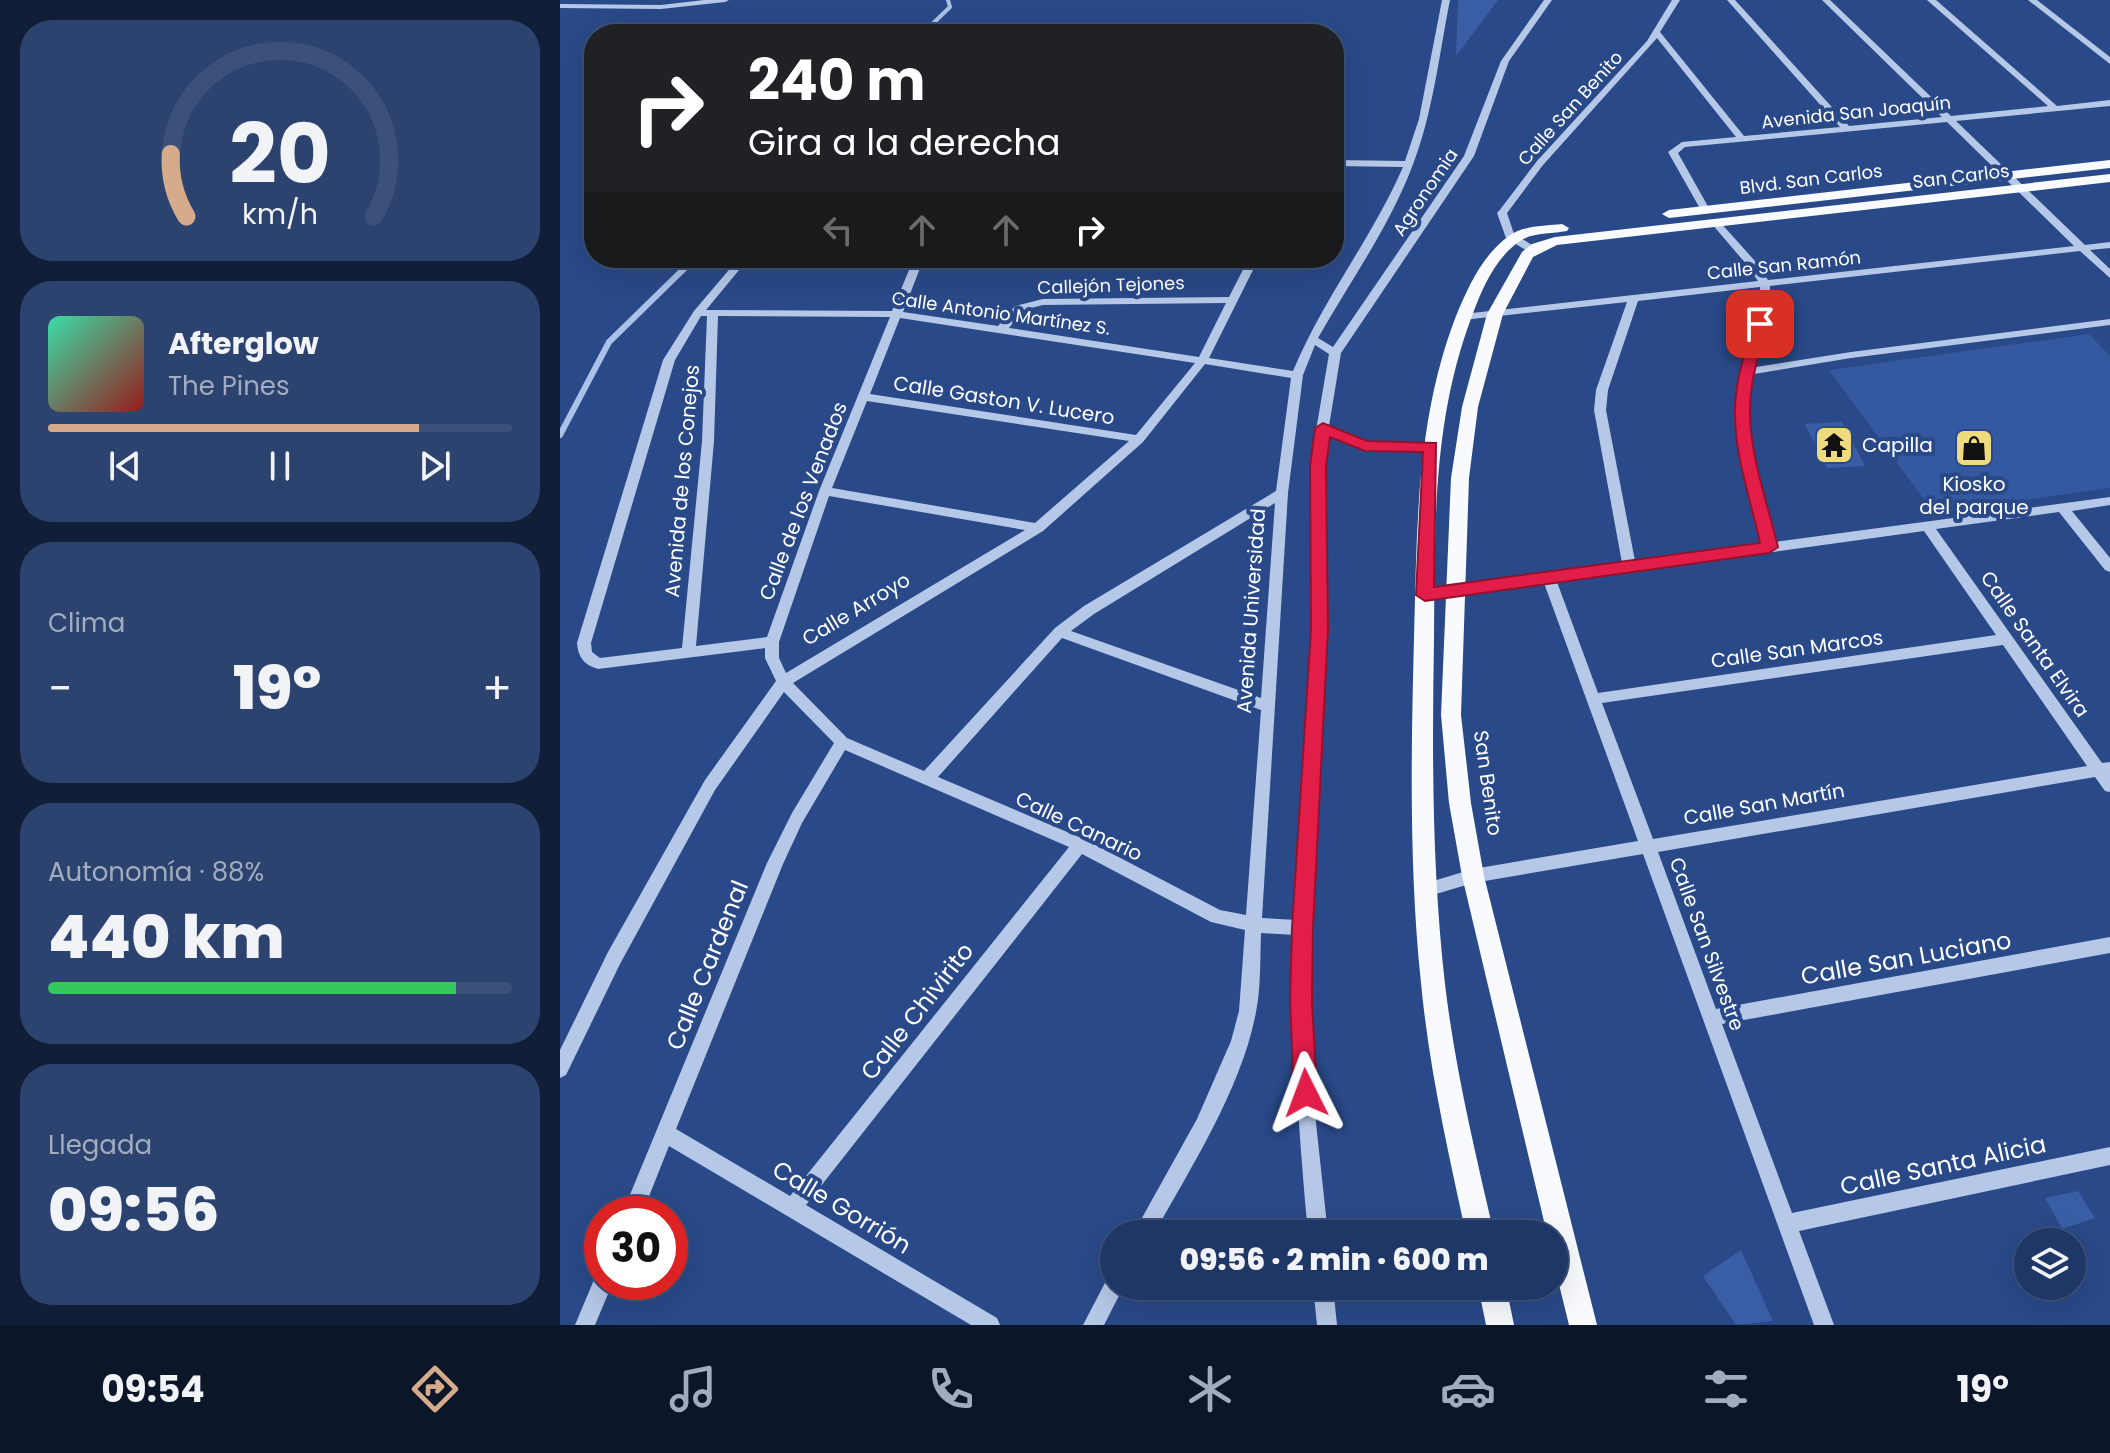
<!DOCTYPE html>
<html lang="es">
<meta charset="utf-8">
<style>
:root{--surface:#1f3766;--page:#2c426f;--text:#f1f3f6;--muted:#a1acbf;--line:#3c517a;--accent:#d6ab8b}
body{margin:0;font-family:Poppins,sans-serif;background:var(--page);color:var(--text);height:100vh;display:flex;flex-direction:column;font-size:30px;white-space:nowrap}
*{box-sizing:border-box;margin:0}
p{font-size:26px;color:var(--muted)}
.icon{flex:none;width:44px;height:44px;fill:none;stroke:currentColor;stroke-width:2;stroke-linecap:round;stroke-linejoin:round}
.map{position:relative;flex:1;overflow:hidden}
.side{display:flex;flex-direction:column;gap:20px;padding:20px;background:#111e38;width:560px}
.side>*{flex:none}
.guide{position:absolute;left:24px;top:24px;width:760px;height:244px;border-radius:32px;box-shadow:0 8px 32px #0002,0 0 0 2px var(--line);background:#202124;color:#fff;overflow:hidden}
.fabs{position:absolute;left:1454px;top:1228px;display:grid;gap:16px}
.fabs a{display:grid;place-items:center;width:72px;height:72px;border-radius:50%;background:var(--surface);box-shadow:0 8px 32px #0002,0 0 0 2px var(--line);font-size:40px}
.speed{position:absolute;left:24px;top:1196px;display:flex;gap:16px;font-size:40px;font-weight:700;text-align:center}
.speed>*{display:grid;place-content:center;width:104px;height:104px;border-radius:50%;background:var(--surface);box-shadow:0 8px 32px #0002,0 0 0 2px var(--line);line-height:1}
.speed .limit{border:12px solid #d22;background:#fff;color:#111}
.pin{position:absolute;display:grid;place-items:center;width:68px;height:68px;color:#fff;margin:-34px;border-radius:16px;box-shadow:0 4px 12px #0006}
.me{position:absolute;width:88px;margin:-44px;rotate:357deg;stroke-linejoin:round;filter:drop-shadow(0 0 6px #0008)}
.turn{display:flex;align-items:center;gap:28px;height:168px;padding:0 32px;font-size:36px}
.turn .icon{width:104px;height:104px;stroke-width:2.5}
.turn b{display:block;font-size:56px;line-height:68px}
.lanes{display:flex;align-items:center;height:76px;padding:0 32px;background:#0003;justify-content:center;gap:40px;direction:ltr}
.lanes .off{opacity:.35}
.big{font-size:60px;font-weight:800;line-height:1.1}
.side .tile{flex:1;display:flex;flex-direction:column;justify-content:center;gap:12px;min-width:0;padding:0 28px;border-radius:32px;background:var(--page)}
.side .dial{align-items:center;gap:0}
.dial svg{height:208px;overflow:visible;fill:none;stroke:var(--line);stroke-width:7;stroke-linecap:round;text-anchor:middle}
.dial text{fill:var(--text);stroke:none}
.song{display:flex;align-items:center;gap:24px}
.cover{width:96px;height:96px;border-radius:12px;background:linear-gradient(135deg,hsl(160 70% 55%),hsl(0 70% 35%))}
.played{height:8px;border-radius:4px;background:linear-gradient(90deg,var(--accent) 80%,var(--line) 80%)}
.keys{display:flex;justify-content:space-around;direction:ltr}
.heat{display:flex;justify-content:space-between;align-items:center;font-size:44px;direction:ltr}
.charge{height:12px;border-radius:6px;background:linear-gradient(90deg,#34c759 88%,var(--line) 0)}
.trip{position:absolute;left:540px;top:1220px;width:468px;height:80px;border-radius:40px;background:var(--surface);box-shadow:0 8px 32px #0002,0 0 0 2px var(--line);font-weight:800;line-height:80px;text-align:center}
.dock{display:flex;height:128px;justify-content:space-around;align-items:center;background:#0c1629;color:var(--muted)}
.dock .icon{width:56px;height:56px}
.dock .on{color:var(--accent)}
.dock b{font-size:36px;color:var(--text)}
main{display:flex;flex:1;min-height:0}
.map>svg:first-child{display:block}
.green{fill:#3459a0}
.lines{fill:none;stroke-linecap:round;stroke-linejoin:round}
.stream-far1{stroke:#abc1e9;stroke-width:4}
.stream{stroke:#abc1e9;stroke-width:6}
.building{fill:#3a5ea5}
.minor{fill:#b6c8e8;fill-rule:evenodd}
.major{fill:#f8fafe;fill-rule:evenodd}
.route{fill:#e11d48;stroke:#92132f;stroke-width:2}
.labels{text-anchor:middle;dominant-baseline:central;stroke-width:8;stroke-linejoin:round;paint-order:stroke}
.far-street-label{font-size:18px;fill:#fff;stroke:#294988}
.street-label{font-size:20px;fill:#fff;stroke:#294988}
.poi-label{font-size:20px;fill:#fff;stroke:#294988;text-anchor:start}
.near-street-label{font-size:24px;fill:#fff;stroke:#294988}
</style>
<main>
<section class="side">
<div class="tile dial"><svg viewBox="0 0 100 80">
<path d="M14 69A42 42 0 1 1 86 69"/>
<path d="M14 69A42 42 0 0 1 8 45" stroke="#d6ab8b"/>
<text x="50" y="56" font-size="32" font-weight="700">20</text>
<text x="50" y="72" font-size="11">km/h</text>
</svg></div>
<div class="tile">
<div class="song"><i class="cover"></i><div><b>Afterglow</b><p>The Pines</p></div></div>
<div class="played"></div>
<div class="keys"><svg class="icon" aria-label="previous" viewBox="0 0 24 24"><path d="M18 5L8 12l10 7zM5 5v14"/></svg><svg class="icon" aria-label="pause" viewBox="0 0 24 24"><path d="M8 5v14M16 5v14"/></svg><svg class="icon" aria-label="next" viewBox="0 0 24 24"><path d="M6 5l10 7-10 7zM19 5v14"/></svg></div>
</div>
<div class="tile"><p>Clima</p>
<div class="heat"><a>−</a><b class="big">19°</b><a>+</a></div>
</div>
<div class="tile"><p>Autonomía · 88%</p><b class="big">440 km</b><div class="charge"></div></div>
<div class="tile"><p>Llegada</p><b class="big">09:56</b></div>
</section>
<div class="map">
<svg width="1550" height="1325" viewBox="0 0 1550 1325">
<rect width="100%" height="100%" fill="#294988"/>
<path class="green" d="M1529 334 1550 356V488L1374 513 1269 370Z"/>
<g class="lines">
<path class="stream-far1" d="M362 34 390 7 388 0"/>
<path class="stream" d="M0 435 49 342 135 258"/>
</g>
<g class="building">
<path d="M898 0H938L896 56Z"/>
<path d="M1282 422 1305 466 1267 468 1245 424Z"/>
<path d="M1518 1191 1535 1218 1502 1229 1485 1198Z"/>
<path d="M1181 1250 1213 1321 1176 1325 1143 1276Z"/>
</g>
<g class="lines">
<g class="minor">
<path d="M144 0H169L165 2 101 9 0 8V4L101 5Z"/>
<path d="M882 0H890C879 55 873 114 852 167 829 227 790 282 758 338L773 347 904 156 941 61 984 0H992L949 61 914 156 781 353 769 426 807 442 871 443 877 447 871 451 805 450 767 434 765 448 766 629 750 1001 756 1123 768 1234H748C739 1134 731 1035 736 935L701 933C700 959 701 987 696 1012 682 1088 631 1167 594 1234H573L637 1119 671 1041 679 1011 685 930 651 922 522 854 246 1205 437 1318 440 1325H411L109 1146 82 1214H62L207 863 232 813 274 743 224 692 155 790 60 964 6 1075 0 1078V1050L48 952 145 780 216 681 205 658V648L38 669C24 665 18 657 17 643L103 360 134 311 179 258H189L146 310 332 311 354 258H364L343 312 438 326 455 306 483 299 669 297 689 258H699L649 358 733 371C763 299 812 238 843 167L774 166V160L845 161 859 119ZM666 303 639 357 449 328 463 310 483 305ZM141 316H147L142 441 122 648 40 658 32 652 31 643 115 360ZM158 316 330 317 259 491 207 637 136 646 154 441ZM340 318 635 363 576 435 310 394ZM755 345 769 354 753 448 752 629 737 920 702 918 728 493 743 375ZM645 364 731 378 716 491 524 606 495 628 364 771 287 738 233 683 483 531 583 442ZM307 401 569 441 475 523 272 488ZM269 496 465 530 226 673 219 658V642ZM715 503 701 698 511 631 534 614ZM502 638 701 710 686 915 660 910 526 840 378 777ZM285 750 509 847 230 1196 116 1129 223 864 242 823Z"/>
<path d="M1112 0H1120L1100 32 1184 136 1280 127 1167 0H1175L1289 126 1382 117 1262 0H1270L1391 116 1488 106 1367 0H1376L1497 106 1550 100V106L1396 121 1525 245 1550 242V248L1530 250 1550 269V278L1520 251 1210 286 1209 312 1196 367 1291 352 1550 319V325L1291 358 1194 374C1180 433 1201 486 1214 542L1550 497V505L1512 511 1550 558V572L1545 570 1499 512 1376 529 1542 763 1550 762V792L1545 791 1535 777 1098 852 1156 1009 1550 937V953L1162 1024 1232 1213 1550 1147V1165L1239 1231 1274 1325H1254L1083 854 913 883 866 897 860 895 858 890 860 885 913 869 1078 841 984 583 865 600 858 595 865 590 1062 563 1034 410 1036 390 1067 302 903 320 898 317 903 314 1198 281 1187 265 1151 223 1156 220 1159 221 1195 261 1208 280 1514 246 1387 122 1125 147 1118 153 1150 210 1142 212 1108 152 1122 142 1176 137 1097 38 983 165 947 213 954 234 977 248V252H969L946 238 937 213 939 211 977 161 1087 41ZM1200 287 1199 312 1184 369 1181 372 1183 374C1168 433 1189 487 1202 544L1075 561 1046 410 1048 390 1078 301ZM1364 531 1436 635 1038 693 997 582ZM1443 645 1527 766 1093 839 1042 703Z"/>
<path d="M1468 0H1477L1550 57V64Z"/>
<path d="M477 28 642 32 646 34H459Z"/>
<path d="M42 1273V1282H53L35 1325H15L36 1275Z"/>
<path d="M554 1276V1286H564L544 1325H523L547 1279Z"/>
<path d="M753 1286H773L777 1325H757Z"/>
</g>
<g class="major">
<path d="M1550 160V168L1109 218 1102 214 1109 210Z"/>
<path d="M1550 174V182L997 245 973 257 943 314 918 407 909 478 901 715 911 803 924 876 1037 1325H1009L994 1264V1234H987L902 876 889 803 881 715 891 478 902 407 927 314 962 252 972 244 995 237Z"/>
<path d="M1002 224 1009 228 1007 231C992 234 973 232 960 241 935 258 922 289 912 316 872 421 875 529 874 639 872 754 872 870 885 984 895 1069 915 1151 934 1234H906C888 1151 869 1068 861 983 849 869 851 753 854 638 857 528 856 420 896 316 908 287 923 254 949 236 964 225 985 226 1002 224Z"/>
<path d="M918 1286H946L954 1325H926Z"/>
</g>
</g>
<path class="route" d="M1200 320 1207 324C1199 353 1189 384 1190 415 1191 459 1208 505 1218 547L1209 553 865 601 856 595 863 452 805 451 770 437 766 466 768 629 753 928 752 1001 757 1093 754 1101 746 1104 737 1101 734 1093 730 1001 732 928 751 629 750 466 755 428 763 423 807 441 876 443 874 587 1200 543C1191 501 1175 457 1175 415 1174 384 1185 353 1193 324Z"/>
<defs>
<symbol id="temple-square" viewBox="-11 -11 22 22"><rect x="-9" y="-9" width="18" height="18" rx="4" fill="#efdb7d" stroke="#294988"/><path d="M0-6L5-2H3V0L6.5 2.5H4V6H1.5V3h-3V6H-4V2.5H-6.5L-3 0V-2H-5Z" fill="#111"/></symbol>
<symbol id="shop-square" viewBox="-11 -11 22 22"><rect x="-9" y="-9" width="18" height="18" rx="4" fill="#efdb7d" stroke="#294988"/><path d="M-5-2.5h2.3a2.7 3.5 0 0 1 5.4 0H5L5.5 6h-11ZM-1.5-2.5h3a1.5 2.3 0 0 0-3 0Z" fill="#111"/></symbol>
</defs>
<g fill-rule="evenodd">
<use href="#temple-square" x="1252" y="423" width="44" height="44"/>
<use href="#shop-square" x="1392" y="426" width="44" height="44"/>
</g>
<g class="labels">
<g class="far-street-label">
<text transform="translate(1010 108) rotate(-48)">Calle San Benito</text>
<text transform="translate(1296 112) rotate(-6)">Avenida San Joaquín</text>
<text transform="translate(1401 176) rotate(-7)">San Carlos</text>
<text transform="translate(1251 179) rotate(-7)">Blvd. San Carlos</text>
<text transform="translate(865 192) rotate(-56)">Agronomia</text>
<text transform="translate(1224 265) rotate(-6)">Calle San Ramón</text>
<text transform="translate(551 285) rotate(-2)">Callejón Tejones</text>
<text transform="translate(441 313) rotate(8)">Calle Antonio Martínez S.</text>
</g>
<g class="street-label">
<text transform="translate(444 400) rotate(9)">Calle Gaston V. Lucero</text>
<text transform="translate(122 481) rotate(-85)">Avenida de los Conejos</text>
<text transform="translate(243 501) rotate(-69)">Calle de los Venados</text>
<text transform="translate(296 609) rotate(-31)">Calle Arroyo</text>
<text transform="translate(691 611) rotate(-86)">Avenida Universidad</text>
<text transform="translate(1475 644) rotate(55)">Calle Santa Elvira</text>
<text transform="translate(1237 649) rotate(-8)">Calle San Marcos</text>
<text transform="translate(928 783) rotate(82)">San Benito</text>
<text transform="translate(1204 804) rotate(-10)">Calle San Martín</text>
<text transform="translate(519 826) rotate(25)">Calle Canario</text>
<text transform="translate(1147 944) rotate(70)">Calle San Silvestre</text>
</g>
<g class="poi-label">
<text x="1302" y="445">Capilla</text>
<text x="1414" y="484" text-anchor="middle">Kiosko<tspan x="1414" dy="23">del parque</tspan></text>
</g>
<g class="near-street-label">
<text transform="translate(1346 958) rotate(-10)">Calle San Luciano</text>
<text transform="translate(147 965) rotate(-68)">Calle Cardenal</text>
<text transform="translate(357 1011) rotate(-52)">Calle Chivirito</text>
<text transform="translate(1383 1165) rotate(-12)">Calle Santa Alicia</text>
<text transform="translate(282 1207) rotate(31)">Calle Gorrión</text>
</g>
</g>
</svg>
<div class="fabs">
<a><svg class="icon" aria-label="layers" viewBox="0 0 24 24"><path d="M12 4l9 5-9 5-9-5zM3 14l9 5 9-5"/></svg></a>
</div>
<div class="speed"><div class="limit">30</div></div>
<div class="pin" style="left:1200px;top:324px;background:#d93025"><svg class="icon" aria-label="arrive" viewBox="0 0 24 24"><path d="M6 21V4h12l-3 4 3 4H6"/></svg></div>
<svg class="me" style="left:746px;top:1093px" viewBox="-20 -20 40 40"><path d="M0-17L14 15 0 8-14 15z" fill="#e11d48" stroke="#fff" stroke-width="4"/></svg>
<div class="trip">09:56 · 2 min · 600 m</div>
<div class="guide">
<div class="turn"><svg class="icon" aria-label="right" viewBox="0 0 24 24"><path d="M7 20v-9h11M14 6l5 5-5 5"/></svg><div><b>240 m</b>Gira a la derecha</div></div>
<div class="lanes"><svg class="icon off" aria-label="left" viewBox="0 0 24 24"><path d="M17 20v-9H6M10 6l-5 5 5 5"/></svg><svg class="icon off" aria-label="ahead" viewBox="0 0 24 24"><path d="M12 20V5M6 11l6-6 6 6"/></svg><svg class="icon off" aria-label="ahead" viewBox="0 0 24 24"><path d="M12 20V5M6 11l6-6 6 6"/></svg><svg class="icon" aria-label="right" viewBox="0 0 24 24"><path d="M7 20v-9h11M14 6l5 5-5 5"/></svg></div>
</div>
</div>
</main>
<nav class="dock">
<b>09:54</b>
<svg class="icon on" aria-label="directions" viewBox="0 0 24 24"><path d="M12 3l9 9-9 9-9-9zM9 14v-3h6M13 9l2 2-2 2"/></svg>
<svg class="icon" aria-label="music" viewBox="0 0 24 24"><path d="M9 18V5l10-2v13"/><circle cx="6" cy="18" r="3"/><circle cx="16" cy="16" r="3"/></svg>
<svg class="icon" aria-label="phone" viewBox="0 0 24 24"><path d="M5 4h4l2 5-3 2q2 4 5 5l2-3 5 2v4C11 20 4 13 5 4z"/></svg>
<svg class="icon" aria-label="climate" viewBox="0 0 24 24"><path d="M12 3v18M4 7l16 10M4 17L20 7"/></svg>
<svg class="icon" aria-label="car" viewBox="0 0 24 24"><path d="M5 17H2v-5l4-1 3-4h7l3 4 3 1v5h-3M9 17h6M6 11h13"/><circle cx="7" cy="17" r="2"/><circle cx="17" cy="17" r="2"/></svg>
<svg class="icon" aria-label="filters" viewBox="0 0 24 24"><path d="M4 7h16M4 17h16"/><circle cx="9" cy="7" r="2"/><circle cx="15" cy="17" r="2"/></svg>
<b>19°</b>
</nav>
